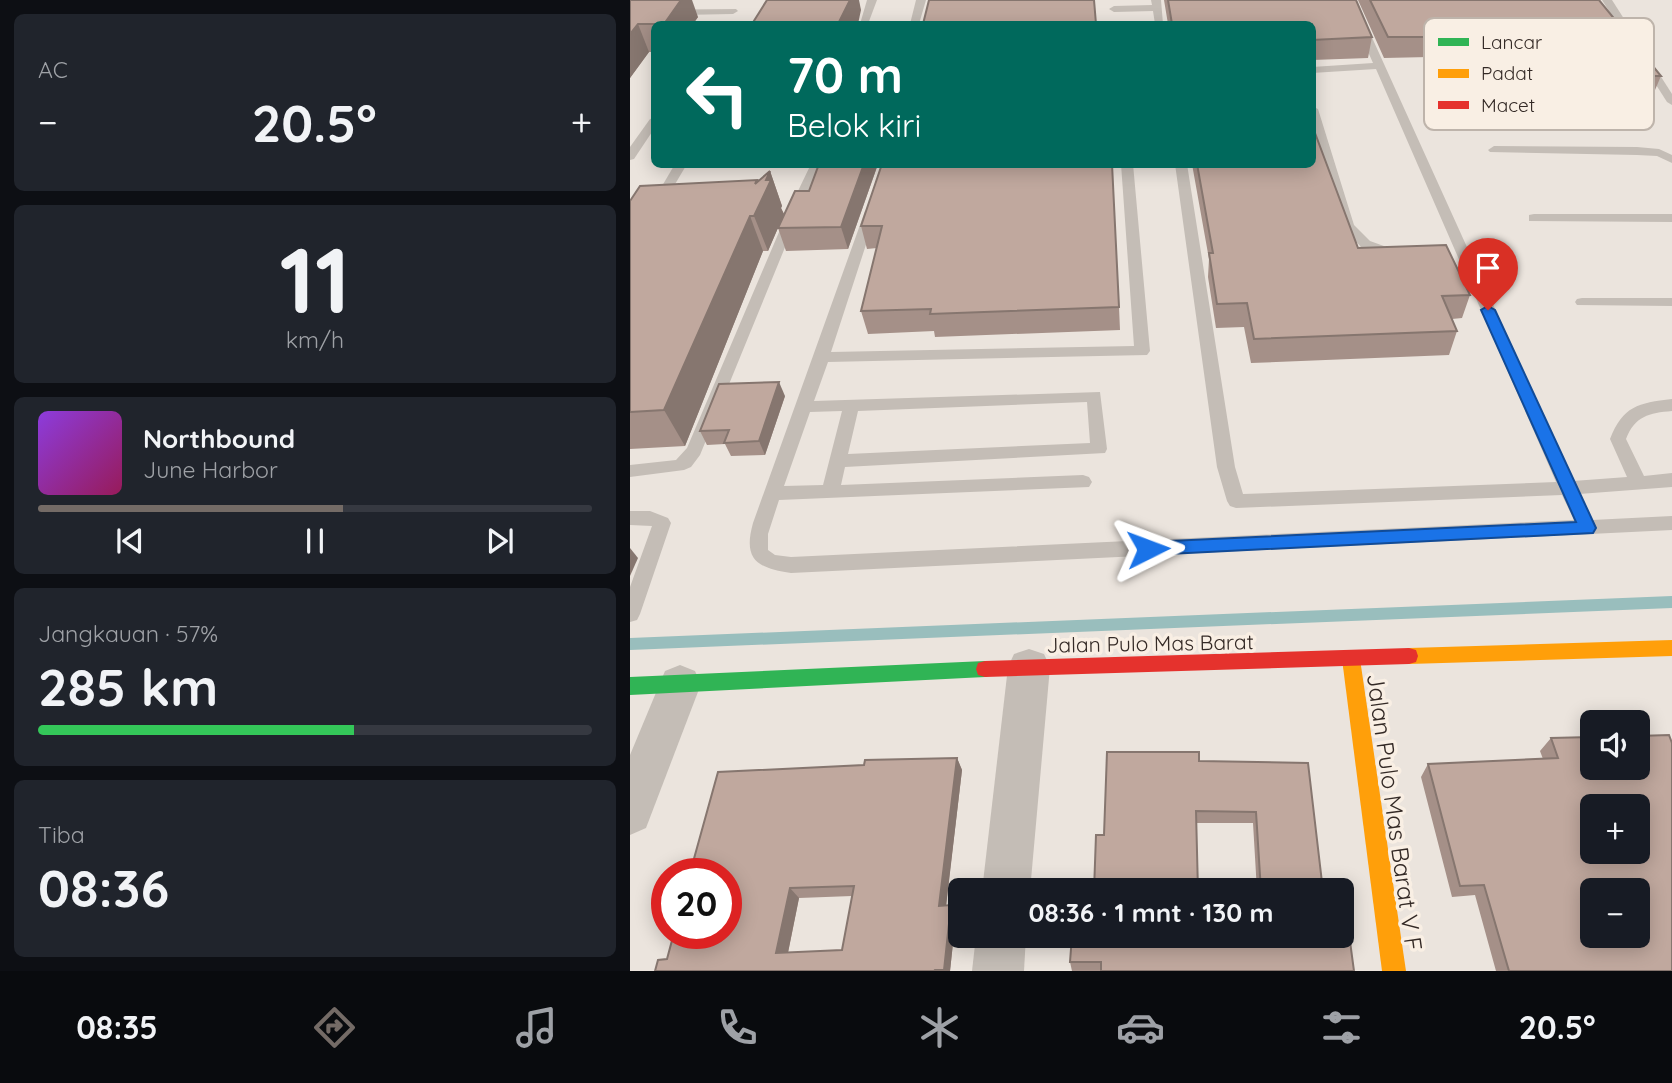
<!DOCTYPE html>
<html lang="id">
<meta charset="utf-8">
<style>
:root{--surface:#171b24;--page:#20242c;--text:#f1f3f6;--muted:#9ea1a6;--line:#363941;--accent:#746b66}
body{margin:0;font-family:Quicksand,sans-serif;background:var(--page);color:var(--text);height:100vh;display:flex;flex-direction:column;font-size:26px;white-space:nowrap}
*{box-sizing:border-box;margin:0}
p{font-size:23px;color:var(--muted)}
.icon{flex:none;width:38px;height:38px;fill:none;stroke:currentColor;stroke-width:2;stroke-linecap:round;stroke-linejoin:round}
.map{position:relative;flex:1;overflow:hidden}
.details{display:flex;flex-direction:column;gap:14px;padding:14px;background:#0d0f14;width:630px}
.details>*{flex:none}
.hud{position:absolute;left:21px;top:21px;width:665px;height:147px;border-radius:10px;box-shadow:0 4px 18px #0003;background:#00695c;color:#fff;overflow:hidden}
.buttons{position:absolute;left:950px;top:710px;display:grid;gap:14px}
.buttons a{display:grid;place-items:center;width:70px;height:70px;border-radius:10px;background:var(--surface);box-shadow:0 4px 18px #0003;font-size:35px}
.speed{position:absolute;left:21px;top:858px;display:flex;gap:14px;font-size:35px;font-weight:700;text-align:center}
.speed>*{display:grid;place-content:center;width:91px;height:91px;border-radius:50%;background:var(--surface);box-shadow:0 4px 18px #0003;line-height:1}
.speed .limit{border:10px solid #d22;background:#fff;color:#111}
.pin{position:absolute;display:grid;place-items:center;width:60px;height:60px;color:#fff;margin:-72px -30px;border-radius:50% 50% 50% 0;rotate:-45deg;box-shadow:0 0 7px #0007}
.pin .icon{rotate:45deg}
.me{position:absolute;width:77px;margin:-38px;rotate:87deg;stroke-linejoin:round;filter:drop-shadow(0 0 5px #0008)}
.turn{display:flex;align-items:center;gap:24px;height:147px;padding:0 21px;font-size:32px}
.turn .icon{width:91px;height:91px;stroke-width:2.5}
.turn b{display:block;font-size:49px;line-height:60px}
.big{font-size:52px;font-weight:700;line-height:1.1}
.details .card{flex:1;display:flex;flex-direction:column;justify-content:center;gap:10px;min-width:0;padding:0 24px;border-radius:10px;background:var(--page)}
.details .dial{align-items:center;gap:0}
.dial b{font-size:91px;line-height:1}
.song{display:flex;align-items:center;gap:21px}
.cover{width:84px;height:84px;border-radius:10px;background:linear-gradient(135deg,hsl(270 70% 55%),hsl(330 70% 35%))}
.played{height:7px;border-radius:4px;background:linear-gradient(90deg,var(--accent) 55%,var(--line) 55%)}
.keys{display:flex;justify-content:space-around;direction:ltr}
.heat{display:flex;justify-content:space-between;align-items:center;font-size:38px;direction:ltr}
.charge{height:10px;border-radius:5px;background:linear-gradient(90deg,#34c759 57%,var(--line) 0)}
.trip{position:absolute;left:318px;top:878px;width:406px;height:70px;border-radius:10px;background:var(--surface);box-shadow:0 4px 18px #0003;font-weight:700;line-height:70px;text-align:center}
.tabs{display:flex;height:112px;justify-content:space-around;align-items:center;background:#090b0e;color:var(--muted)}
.tabs .icon{width:49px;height:49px}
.tabs .selected{color:var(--accent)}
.tabs b{font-size:32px;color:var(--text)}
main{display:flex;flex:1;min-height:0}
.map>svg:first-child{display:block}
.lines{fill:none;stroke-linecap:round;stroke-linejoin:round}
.stream{fill:#99bebd;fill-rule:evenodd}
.lane{fill:#c4bdb6;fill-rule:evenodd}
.street{fill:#c4bdb6;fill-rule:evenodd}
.fast{fill:#30b455;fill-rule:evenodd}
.slow{fill:#ff9f0a;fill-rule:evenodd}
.jam{fill:#e5322d;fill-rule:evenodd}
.wall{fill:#a59088;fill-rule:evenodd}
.shaded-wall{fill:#86766f}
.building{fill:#c0a89e;stroke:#86766f;stroke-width:2;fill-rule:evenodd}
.route{fill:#1a73e8;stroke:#114b97;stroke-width:2}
.labels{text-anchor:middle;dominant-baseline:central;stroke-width:7;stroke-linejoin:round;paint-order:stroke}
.street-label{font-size:21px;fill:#342a26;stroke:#f9efe4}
.near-street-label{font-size:24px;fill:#342a26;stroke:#f9efe4}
.key{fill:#f9efe4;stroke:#beb4ab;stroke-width:2}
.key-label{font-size:19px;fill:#342a26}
</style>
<main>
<section class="details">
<div class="card"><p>AC</p>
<div class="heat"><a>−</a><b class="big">20.5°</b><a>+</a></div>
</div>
<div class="card dial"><b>11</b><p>km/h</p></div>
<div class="card">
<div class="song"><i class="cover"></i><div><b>Northbound</b><p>June Harbor</p></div></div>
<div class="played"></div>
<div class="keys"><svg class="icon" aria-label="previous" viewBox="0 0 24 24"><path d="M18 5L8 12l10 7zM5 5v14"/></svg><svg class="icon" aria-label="pause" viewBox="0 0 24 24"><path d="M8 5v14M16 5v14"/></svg><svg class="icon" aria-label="next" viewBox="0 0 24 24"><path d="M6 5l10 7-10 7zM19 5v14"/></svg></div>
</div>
<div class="card"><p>Jangkauan · 57%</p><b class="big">285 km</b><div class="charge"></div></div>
<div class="card"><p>Tiba</p><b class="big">08:36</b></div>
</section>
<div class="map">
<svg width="1042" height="971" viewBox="0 0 1042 971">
<rect width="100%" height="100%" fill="#ebe4dd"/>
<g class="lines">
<path class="stream" d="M1042 596V608L0 650V638Z"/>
<g class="lane">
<path d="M237 0H247L238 24H230Z"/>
<path d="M286 0H296L289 24H280Z"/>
<path d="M521 0H531L533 24H525L523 11 484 12 479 9 484 6 522 5Z"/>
<path d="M715 0H725L943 481 997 477 980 439C993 406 1008 403 1042 399V411C1019 413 1005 416 996 439L1014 476 1042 473V487L949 494 962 520 1042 516V530L161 573C126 568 113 559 123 523L235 211 240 210 246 214 201 352 504 346 491 164H503L520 351 517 355 198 362 184 401 470 392 477 449 475 453 215 467 211 485 453 475 459 477 462 482 459 487 149 500 138 534V550L145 555 161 557 944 520 932 495 606 508 600 506 597 501 587 467 545 164H557L605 467 613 494 926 482 746 69 682 73V67L743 63ZM457 402 460 443 218 454 228 411ZM212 411 193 485 154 486 180 412Z"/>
<path d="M972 0H982L1042 94V105L1037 102Z"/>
<path d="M106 9 108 11 103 14 0 16V10Z"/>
<path d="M682 106 688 109 724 225 740 241 765 250V256L748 254 731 247 711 225 682 129Z"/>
<path d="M24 118V129L4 159 0 160V147L20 119Z"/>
<path d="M864 146 1007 147 1029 149 1042 155V163L1027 156 1007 155 860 152 858 150Z"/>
<path d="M45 164H57L32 206H24L22 203Z"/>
<path d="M181 164H193L167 218 70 455 61 467 54 470 0 477V465L46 460 57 448 155 218Z"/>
<path d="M904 214H1042V222L899 221V215Z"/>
<path d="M952 298H1042V306L947 305 945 302 947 299Z"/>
<path d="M0 511H20L38 518 41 523 10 614 7 620 0 622V587L22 526 0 525Z"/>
</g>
<g class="street">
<path d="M399 649 414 654 420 667 400 891H352L378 667 384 654Z"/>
<path d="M50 665 65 671 71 684 16 828 0 835V755L35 671Z"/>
<path d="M346 936H396L394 971H342Z"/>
</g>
<path class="fast" d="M355 661 362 663 364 669 362 675 355 677 0 695V677Z"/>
<g class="slow">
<path d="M1042 640V656L779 664 772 662 770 656 772 650 779 648Z"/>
<path d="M721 651 728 653 730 659 776 971H752L712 659 714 653Z"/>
</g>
<path class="jam" d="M779 648 786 650 788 656 786 662 779 664 355 677 348 675 346 669 348 663 355 661Z"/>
</g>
<g class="wall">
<path d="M0 0 68 17 63 24H24V52H19L0 78Z"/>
<path d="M534 0H726L742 37 738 58 682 60V24H538Z"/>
<path d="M728 0H969L1031 76 1022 97 817 96 799 57 754 58Z"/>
<path d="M189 164H248L218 249 156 251 148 228 179 191Z"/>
<path d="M252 164 489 307 490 330 305 337 304 331 238 334 231 311 247 248 237 249 231 226Z"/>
<path d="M562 164H682L728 248 840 295 832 318 822 319 827 331 819 355 621 363 614 327 586 328 578 277 579 259Z"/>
<path d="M140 171 152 206 151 208 154 214 138 251H133L55 446 0 449V201L127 180 128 182Z"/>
<path d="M155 396 135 455 101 456 95 444 77 445 70 431Z"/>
<path d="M921 738 1042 971H866L845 895 822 897 791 777 798 764 913 759 910 751Z"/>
<path d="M327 758 332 770 316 905 326 915 320 971H25L234 765ZM222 896 212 950 158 953 169 898Z"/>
<path d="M569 761 678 763 693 891H627L623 823H566L474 835Z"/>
<path d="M712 936 471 971H442L440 962Z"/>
</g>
<g class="shaded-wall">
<path d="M51 0H62L68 17 63 24H34Z"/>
<path d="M220 0H229L231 10 228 24H208Z"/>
<path d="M8 24 19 52 0 78V34Z"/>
<path d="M234 164H248L218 249 211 227Z"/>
<path d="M140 171 152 206 151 208 154 214 138 251 124 216 127 180 133 197 136 180Z"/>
<path d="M120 216 133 251 55 446 34 410Z"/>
<path d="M149 382 155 396 135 455 129 441Z"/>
<path d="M0 548 8 558 0 576Z"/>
<path d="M327 758 332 770 315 915 309 906Z"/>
<path d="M160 888 169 898 156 962 146 953Z"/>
<path d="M321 905 326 915 320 971H315L314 970Z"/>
</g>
<g class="building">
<path d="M0 0H51L34 24H8L0 34Z"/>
<path d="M137 0H220L208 24H122Z"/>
<path d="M299 0H464L466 24H293Z"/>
<path d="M538 0H726L742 37 682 40V24H542Z"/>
<path d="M740 0H969L1031 76 822 75 804 37H758Z"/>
<path d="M682 125 728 248 816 245 840 295 812 296 827 331 624 339 617 303 587 304 579 253H583L567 164H682Z"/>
<path d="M189 164H234L211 227 148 228 165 191H179Z"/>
<path d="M252 164H482L489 307 300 314 301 309 231 311 252 226H231Z"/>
<path d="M140 171 136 180H141L124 216H120L34 410 0 412V201L10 186 127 180 125 184Z"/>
<path d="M149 382 129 441 94 443 99 430 70 431 89 384Z"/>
<path d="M1039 735 1042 743V971H879L854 885 830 886 798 764 928 758 921 738 962 737V768H1008V736ZM962 807H1008V852H962ZM962 891H1008V936H962Z"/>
<path d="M477 752H569V761L678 763 693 891H631L626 812 566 811 568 891H464L466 835H474Z"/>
<path d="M327 758 309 906 321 905 314 970H305L304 971H25L28 960 37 959 44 933H96V873H60L88 772 234 765 235 760ZM224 886 212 950 146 953 160 888Z"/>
<path d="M712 919H717L724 971H471V962H440L442 936H712Z"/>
</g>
<path class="route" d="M858 306 865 310 966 528 963 533 518 555 512 553 510 549 512 544 518 542 946 522 851 310Z"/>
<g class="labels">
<g class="street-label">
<text transform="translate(520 643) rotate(-1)">Jalan Pulo Mas Barat</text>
</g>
<g class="near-street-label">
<text transform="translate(765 812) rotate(82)">Jalan Pulo Mas Barat V F</text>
</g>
</g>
<rect x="794" y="18" width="230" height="112" rx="10" class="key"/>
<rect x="808" y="38" width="31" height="8" fill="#30b455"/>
<rect x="808" y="69" width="31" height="9" fill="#ff9f0a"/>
<rect x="808" y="101" width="31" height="8" fill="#e5322d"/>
<g class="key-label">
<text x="851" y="49">Lancar</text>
<text x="851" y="80">Padat</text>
<text x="851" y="112">Macet</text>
</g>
</svg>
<div class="buttons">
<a><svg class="icon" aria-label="sound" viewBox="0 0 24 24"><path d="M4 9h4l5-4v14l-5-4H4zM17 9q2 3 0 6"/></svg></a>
<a>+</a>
<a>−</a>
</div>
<div class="speed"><div class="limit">20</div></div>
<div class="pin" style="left:858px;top:310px;background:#d93025"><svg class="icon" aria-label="arrive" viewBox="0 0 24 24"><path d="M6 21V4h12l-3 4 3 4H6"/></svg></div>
<svg class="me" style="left:518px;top:549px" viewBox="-20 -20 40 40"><path d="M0-17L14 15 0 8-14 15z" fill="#1a73e8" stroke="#fff" stroke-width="4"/></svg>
<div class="trip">08:36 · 1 mnt · 130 m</div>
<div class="hud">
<div class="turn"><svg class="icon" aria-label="left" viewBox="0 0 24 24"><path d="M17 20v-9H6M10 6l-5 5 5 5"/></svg><div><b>70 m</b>Belok kiri</div></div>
</div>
</div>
</main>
<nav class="tabs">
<b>08:35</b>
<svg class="icon selected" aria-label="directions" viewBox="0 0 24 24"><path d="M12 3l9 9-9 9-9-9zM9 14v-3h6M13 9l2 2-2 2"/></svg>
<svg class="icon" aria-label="music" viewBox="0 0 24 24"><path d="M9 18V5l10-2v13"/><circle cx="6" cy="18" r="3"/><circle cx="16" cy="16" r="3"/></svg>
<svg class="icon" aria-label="phone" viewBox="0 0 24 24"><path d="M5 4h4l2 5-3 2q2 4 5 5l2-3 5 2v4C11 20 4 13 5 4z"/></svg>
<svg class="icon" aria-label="climate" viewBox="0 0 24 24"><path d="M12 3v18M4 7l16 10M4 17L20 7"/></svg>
<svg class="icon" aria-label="car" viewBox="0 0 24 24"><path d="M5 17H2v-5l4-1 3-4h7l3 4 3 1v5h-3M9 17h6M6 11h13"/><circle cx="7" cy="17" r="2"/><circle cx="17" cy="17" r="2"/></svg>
<svg class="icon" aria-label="filters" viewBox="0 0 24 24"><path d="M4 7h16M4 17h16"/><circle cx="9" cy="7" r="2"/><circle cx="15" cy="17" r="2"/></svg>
<b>20.5°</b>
</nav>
